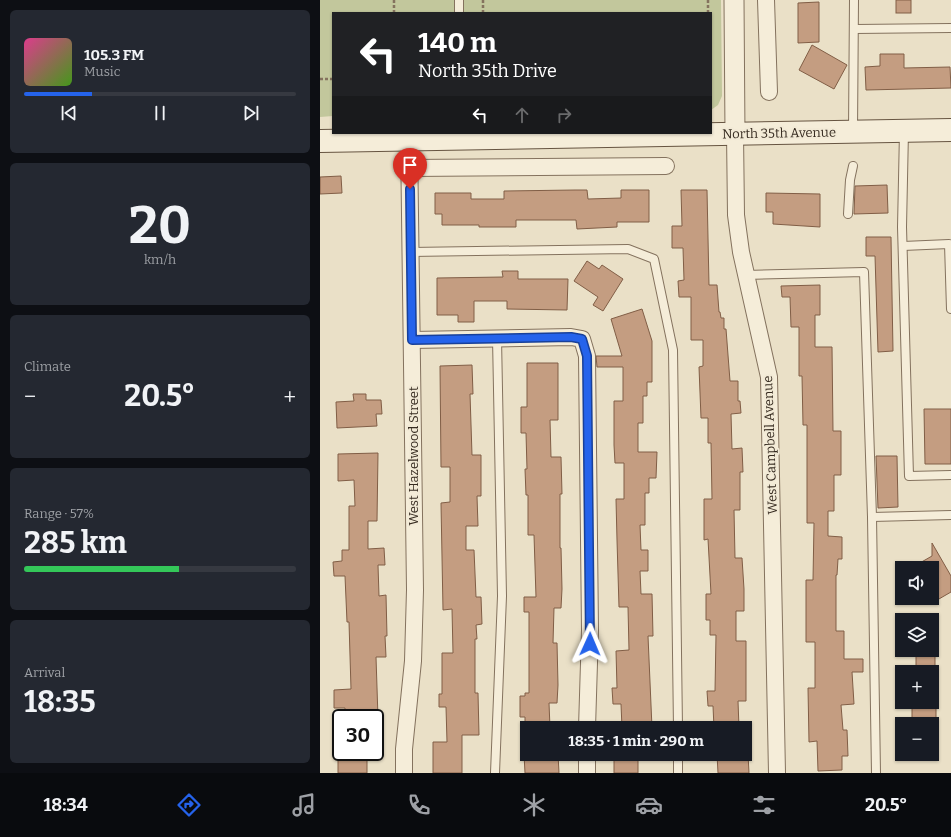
<!DOCTYPE html>
<meta charset="utf-8">
<style>
:root{--surface:#171b24;--page:#242831;--text:#f1f3f6;--muted:#9ea1a6;--line:#363941;--accent:#2563eb}
body{margin:0;font-family:Bitter,serif;background:var(--page);color:var(--text);height:100vh;display:flex;flex-direction:column;font-size:15px;white-space:nowrap}
*{box-sizing:border-box;margin:0}
p{font-size:13px;color:var(--muted)}
.icon{flex:none;width:22px;height:22px;fill:none;stroke:currentColor;stroke-width:2;stroke-linecap:round;stroke-linejoin:round}
.map{position:relative;flex:1;overflow:hidden}
.details{display:flex;flex-direction:column;gap:10px;padding:10px;background:#0d0f14;width:320px}
.details>*{flex:none}
.guide{position:absolute;left:12px;top:12px;width:380px;height:122px;border-radius:0px;box-shadow:0 1px 3px #0004;background:#202124;color:#fff;overflow:hidden}
.fabs{position:absolute;left:575px;top:561px;display:grid;gap:8px}
.fabs a{display:grid;place-items:center;width:44px;height:44px;border-radius:0px;background:var(--surface);box-shadow:0 1px 3px #0004;font-size:20px}
.speed{position:absolute;left:12px;top:709px;display:flex;gap:8px;font-size:20px;font-weight:700;text-align:center}
.speed>*{display:grid;place-content:center;width:52px;height:52px;border-radius:50%;background:var(--surface);box-shadow:0 1px 3px #0004;line-height:1}
.speed .limit{border:2px solid #111;border-radius:6px;background:#fff;color:#111}
.pin{position:absolute;display:grid;place-items:center;width:34px;height:34px;color:#fff;margin:-41px -17px;border-radius:50% 50% 50% 0;rotate:-45deg;box-shadow:0 0 4px #0007}
.pin .icon{rotate:45deg}
.me{position:absolute;width:44px;margin:-22px;rotate:1deg;stroke-linejoin:round;filter:drop-shadow(0 0 3px #0008)}
.turn{display:flex;align-items:center;gap:14px;height:84px;padding:0 20px;font-size:18px}
.turn .icon{width:52px;height:52px;stroke-width:2.5}
.turn b{display:block;font-size:28px;line-height:34px}
.lanes{display:flex;align-items:center;height:38px;padding:0 20px;background:#0003;justify-content:center;gap:20px;direction:ltr}
.lanes .off{opacity:.35}
.big{font-size:30px;font-weight:700;line-height:1.1}
.details .card{flex:1;display:flex;flex-direction:column;justify-content:center;gap:6px;min-width:0;padding:0 14px;border-radius:6px;background:var(--page)}
.details .dial{align-items:center;gap:0}
.dial b{font-size:52px;line-height:1}
.song{display:flex;align-items:center;gap:12px}
.cover{width:48px;height:48px;border-radius:6px;background:linear-gradient(135deg,hsl(330 70% 55%),hsl(100 70% 35%))}
.played{height:4px;border-radius:2px;background:linear-gradient(90deg,var(--accent) 25%,var(--line) 25%)}
.keys{display:flex;justify-content:space-around;direction:ltr}
.heat{display:flex;justify-content:space-between;align-items:center;font-size:22px;direction:ltr}
.charge{height:6px;border-radius:3px;background:linear-gradient(90deg,#34c759 57%,var(--line) 0)}
.trip{position:absolute;left:200px;top:721px;width:232px;height:40px;border-radius:0px;background:var(--surface);box-shadow:0 1px 3px #0004;font-weight:700;line-height:40px;text-align:center}
.dock{display:flex;height:64px;justify-content:space-around;align-items:center;background:#090b0e;color:var(--muted)}
.dock .icon{width:28px;height:28px}
.dock .on{color:var(--accent)}
.dock b{font-size:18px;color:var(--text)}
main{display:flex;flex:1;min-height:0}
.map>svg:first-child{display:block}
.green{fill:#c2c79c}
.building{fill:#c49d81;stroke:#815e46}
.lines{fill:none;stroke-linecap:round;stroke-linejoin:round}
.service-casing{stroke:#84725e;stroke-width:10}
.minor-casing{stroke:#84725e;stroke-width:18}
.tertiary-casing{stroke:#84725e;stroke-width:21}
.secondary-casing{stroke:#665441;stroke-width:24}
.path{stroke:#84725e;stroke-width:2.5;stroke-dasharray:3 2;stroke-linecap:butt}
.service{stroke:#f5edd9;stroke-width:8}
.minor{stroke:#f5edd9;stroke-width:16}
.tertiary{stroke:#f5edd9;stroke-width:19}
.secondary{stroke:#f5edd9;stroke-width:22}
.route-casing{stroke:#184099;stroke-width:10}
.route{stroke:#2563eb;stroke-width:7}
.labels{text-anchor:middle;dominant-baseline:central;stroke-width:4;stroke-linejoin:round;paint-order:stroke}
.street-label{font-size:13px;fill:#362b20;stroke:#f2ead6}
</style>
<main>
<section class="details">
<div class="card">
<div class="song"><i class="cover"></i><div><b>105.3 FM</b><p>Music</p></div></div>
<div class="played"></div>
<div class="keys"><svg class="icon" aria-label="previous" viewBox="0 0 24 24"><path d="M18 5L8 12l10 7zM5 5v14"/></svg><svg class="icon" aria-label="pause" viewBox="0 0 24 24"><path d="M8 5v14M16 5v14"/></svg><svg class="icon" aria-label="next" viewBox="0 0 24 24"><path d="M6 5l10 7-10 7zM19 5v14"/></svg></div>
</div>
<div class="card dial"><b>20</b><p>km/h</p></div>
<div class="card"><p>Climate</p>
<div class="heat"><a>−</a><b class="big">20.5°</b><a>+</a></div>
</div>
<div class="card"><p>Range · 57%</p><b class="big">285 km</b><div class="charge"></div></div>
<div class="card"><p>Arrival</p><b class="big">18:35</b></div>
</section>
<div class="map">
<svg width="631" height="773" viewBox="0 0 631 773">
<rect width="100%" height="100%" fill="#eae0c7"/>
<path class="green" d="M0 0H401L402 96 398 105 391 110V13H13V116L0 117Z"/>
<g class="building">
<rect x="576" y="0" width="15" height="13"/>
<path d="M499 2V42L478 43V3Z"/>
<path d="M492 45 527 65 514 89 479 70Z"/>
<path d="M560 54H584V68L630 67 631 88 546 90 545 67 560 66Z"/>
<path d="M21 176 22 193 0 194V177Z"/>
<path d="M567 185 568 213 534 214 535 186Z"/>
<path d="M255 190H267L268 199 301 198V190H329V222H297V227L257 229 256 220H196V227H159V225H122V214H115V193H151V199H184V191Z"/>
<path d="M361 190H387L389 285H397L399 312H400L401 318H404V329H406L410 381H418V401H420L421 413 411 414 412 449 422 448 423 472H420V510H414L415 558H422L424 589V611H416V641H426V701H418L419 728H394L393 706H388L387 691H395L396 635H390V620H386V594H391L388 539 384 540V499H392L391 443H388V418H381L379 367 383 366V340H371V297H359L358 281 364 280 363 248H352V226H362Z"/>
<path d="M446 193 500 194V227L453 224V212H446Z"/>
<path d="M546 237H571L573 351 558 352 555 256H546Z"/>
<path d="M267 261 279 269 282 265 303 279 283 311 273 305 278 297 254 281Z"/>
<path d="M182 271H198V279H248L247 310 187 309V301H154V322H138V315H117V278L183 277Z"/>
<path d="M500 285V315H495V347H512L513 431H521V475H514V511H508V536L522 537V559H518L517 575H516V631H524V659H543V672H532L534 704 521 705 523 730H527L528 756H522V770L498 771 497 741 489 742 488 688H495V642H486V580H493L494 523H487V425H483L482 376H479V327H471L470 297H462L461 286Z"/>
<path d="M322 309 332 341V382H327V396H323V423H318V452H337L336 478H329V493H325V525H320L321 550H328V571H320L321 594H332L333 636H328L332 728H302L301 704H293L292 688H297L296 651 309 650 308 607H299L297 540 296 499H304V463H295L294 445V401H303V367H277L276 356H302L291 319Z"/>
<path d="M207 363H238V420H230L231 457H241L242 494H240V548H241L242 589 241 608H234L233 643H237L238 685 237 703H229L230 728H205V717H200V696H205V693H209V612H204V597H216L214 535H208V495H206L205 469H207L206 433H201V407H207Z"/>
<path d="M152 365 153 394H150L152 455H161V496H157L158 526H146V550H154L156 597H161L162 624 156 625 157 639H155V693H158L159 735H142V773H113V742H127L126 707H119V694H122V653H133L132 609 123 610 121 503 130 502V467H121L120 366Z"/>
<path d="M33 394H46V400H61L62 414H56L57 426 17 428 16 402 34 401Z"/>
<path d="M604 409H631V464H605Z"/>
<path d="M58 453 57 521H48V549L64 548 65 565H58L59 596 66 595 67 636H65L66 657H56L58 718H25V708H14V690L31 689 29 622H27L25 576H14L13 562 22 561V550H29V506H35L34 480 18 481V454Z"/>
<path d="M556 456H577L578 507 558 508Z"/>
<path d="M612 543 631 576V592L612 603V568H591L612 556Z"/>
<rect x="596" y="650" width="19" height="22"/>
<rect x="592" y="702" width="24" height="22"/>
<rect x="18" y="752" width="29" height="21"/>
<path d="M204 754H238L239 773H205Z"/>
<rect x="294" y="754" width="24" height="19"/>
<path d="M397 754H428L429 773H398Z"/>
</g>
<g class="lines">
<defs>
<g id="service">
<path d="M139 0V13"/>
<path d="M535 29 631 28"/>
<path d="M533 131 534 0"/>
<path d="M584 131 582 227 589 476 631 475"/>
<path d="M528 214 530 180 533 166"/>
<path d="M583 246 629 244 631 309"/>
<path d="M90 252 308 249 334 259 353 350 358 728"/>
<path d="M425 275 544 272 552 517 556 773"/>
<path d="M552 517 631 515"/>
<path d="M358 754V773"/>
<path d="M175 773 182 596 177 338"/>
</g>
<g id="minor">
<path d="M446 0 449 92"/>
<path d="M415 134 416 215 421 252 449 377 457 773"/>
<path d="M89 168 346 166"/>
<path d="M92 340 251 337 262 339 267 356 270 630 267 728"/>
<path d="M267 754V773"/>
<path d="M84 773V749L93 661 95 590 89 139"/>
</g>
<path id="tertiary" d="M414 0 415 134"/>
<path id="secondary" d="M0 141 631 130"/>
</defs>
<use href="#service" class="service-casing"/>
<use href="#minor" class="minor-casing"/>
<use href="#tertiary" class="tertiary-casing"/>
<use href="#secondary" class="secondary-casing"/>
<g class="path">
<path d="M74 0V13"/>
<path d="M163 0V13"/>
<path d="M388 0V13"/>
<path d="M0 79H13"/>
</g>
<use href="#service" class="service"/>
<use href="#minor" class="minor"/>
<use href="#tertiary" class="tertiary"/>
<use href="#secondary" class="secondary"/>
</g>
<g class="lines">
<defs>
<path id="route" d="M90 189 92 340 251 337 262 339 267 356 270 644"/>
</defs>
<use href="#route" class="route-casing"/>
<use href="#route" class="route"/>
</g>
<g class="labels">
<g class="street-label">
<text transform="translate(459 133) rotate(-1)">North 35th Avenue</text>
<text transform="translate(450 445) rotate(-92)">West Campbell Avenue</text>
<text transform="translate(93 456) rotate(-90)">West Hazelwood Street</text>
</g>
</g>
</svg>
<div class="fabs">
<a><svg class="icon" aria-label="sound" viewBox="0 0 24 24"><path d="M4 9h4l5-4v14l-5-4H4zM17 9q2 3 0 6"/></svg></a>
<a><svg class="icon" aria-label="layers" viewBox="0 0 24 24"><path d="M12 4l9 5-9 5-9-5zM3 14l9 5 9-5"/></svg></a>
<a>+</a>
<a>−</a>
</div>
<div class="speed"><div class="limit">30</div></div>
<div class="pin" style="left:90px;top:189px;background:#d93025"><svg class="icon" aria-label="arrive" viewBox="0 0 24 24"><path d="M6 21V4h12l-3 4 3 4H6"/></svg></div>
<svg class="me" style="left:270px;top:644px" viewBox="-20 -20 40 40"><path d="M0-17L14 15 0 8-14 15z" fill="#2563eb" stroke="#fff" stroke-width="4"/></svg>
<div class="trip">18:35 · 1 min · 290 m</div>
<div class="guide">
<div class="turn"><svg class="icon" aria-label="left" viewBox="0 0 24 24"><path d="M17 20v-9H6M10 6l-5 5 5 5"/></svg><div><b>140 m</b>North 35th Drive</div></div>
<div class="lanes"><svg class="icon" aria-label="left" viewBox="0 0 24 24"><path d="M17 20v-9H6M10 6l-5 5 5 5"/></svg><svg class="icon off" aria-label="ahead" viewBox="0 0 24 24"><path d="M12 20V5M6 11l6-6 6 6"/></svg><svg class="icon off" aria-label="right" viewBox="0 0 24 24"><path d="M7 20v-9h11M14 6l5 5-5 5"/></svg></div>
</div>
</div>
</main>
<nav class="dock">
<b>18:34</b>
<svg class="icon on" aria-label="directions" viewBox="0 0 24 24"><path d="M12 3l9 9-9 9-9-9zM9 14v-3h6M13 9l2 2-2 2"/></svg>
<svg class="icon" aria-label="music" viewBox="0 0 24 24"><path d="M9 18V5l10-2v13"/><circle cx="6" cy="18" r="3"/><circle cx="16" cy="16" r="3"/></svg>
<svg class="icon" aria-label="phone" viewBox="0 0 24 24"><path d="M5 4h4l2 5-3 2q2 4 5 5l2-3 5 2v4C11 20 4 13 5 4z"/></svg>
<svg class="icon" aria-label="climate" viewBox="0 0 24 24"><path d="M12 3v18M4 7l16 10M4 17L20 7"/></svg>
<svg class="icon" aria-label="car" viewBox="0 0 24 24"><path d="M5 17H2v-5l4-1 3-4h7l3 4 3 1v5h-3M9 17h6M6 11h13"/><circle cx="7" cy="17" r="2"/><circle cx="17" cy="17" r="2"/></svg>
<svg class="icon" aria-label="filters" viewBox="0 0 24 24"><path d="M4 7h16M4 17h16"/><circle cx="9" cy="7" r="2"/><circle cx="15" cy="17" r="2"/></svg>
<b>20.5°</b>
</nav>
